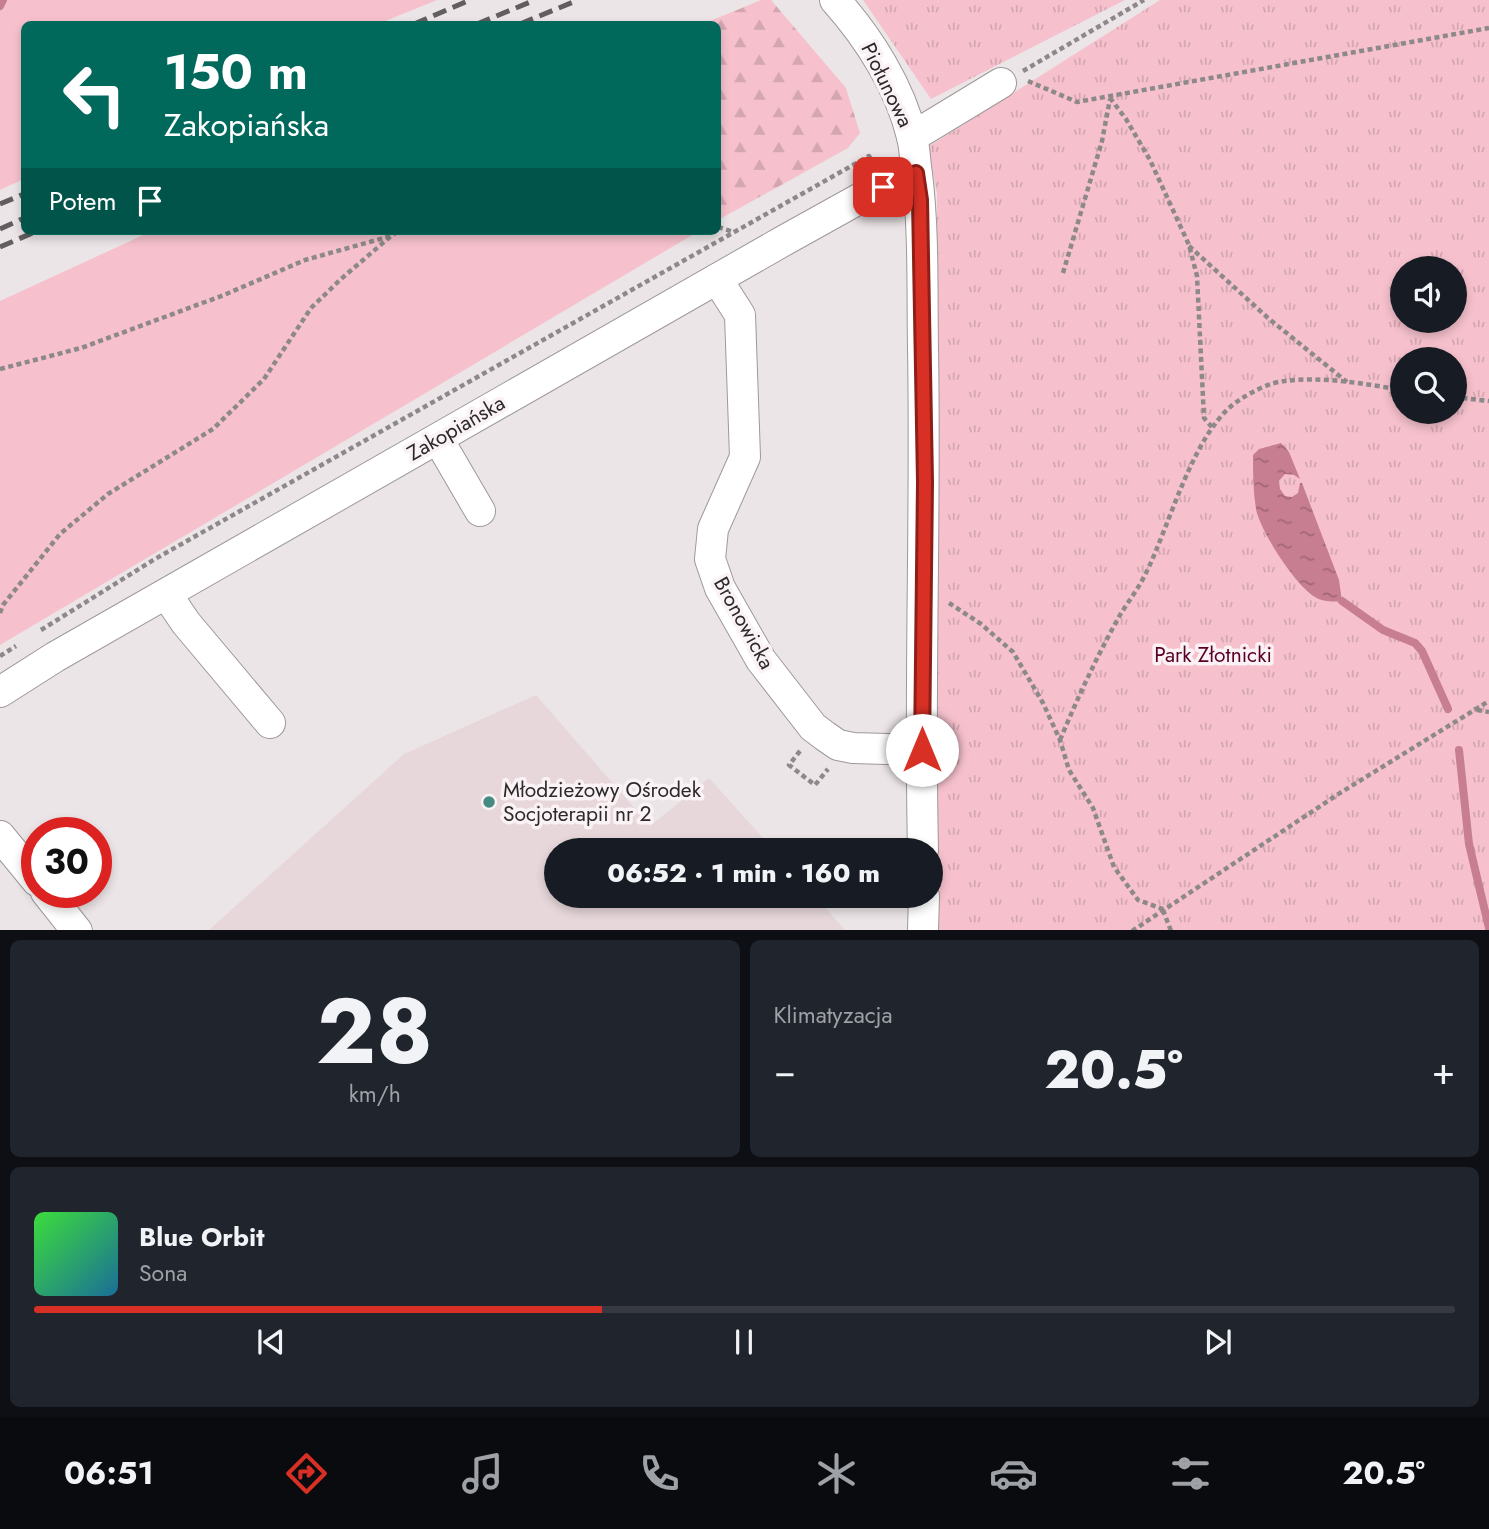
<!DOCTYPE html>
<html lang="pl">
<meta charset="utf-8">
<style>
:root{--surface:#171b24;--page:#20242c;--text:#f1f3f6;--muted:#9ea1a6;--line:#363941;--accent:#d93025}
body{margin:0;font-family:Jost,sans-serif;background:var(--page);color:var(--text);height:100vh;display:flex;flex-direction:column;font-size:26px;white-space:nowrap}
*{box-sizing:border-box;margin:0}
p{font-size:23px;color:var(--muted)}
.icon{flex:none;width:38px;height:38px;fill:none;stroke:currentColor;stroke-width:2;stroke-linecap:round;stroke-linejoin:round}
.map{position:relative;height:930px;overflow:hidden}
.panel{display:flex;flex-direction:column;gap:10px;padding:10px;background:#0d0f14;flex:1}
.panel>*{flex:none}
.top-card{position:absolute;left:21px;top:21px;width:700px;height:214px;border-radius:10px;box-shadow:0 4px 10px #0003;background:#00695c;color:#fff;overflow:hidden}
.buttons{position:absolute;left:1390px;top:256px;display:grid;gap:14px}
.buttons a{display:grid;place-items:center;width:77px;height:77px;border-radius:50%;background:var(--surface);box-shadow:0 4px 10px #0003;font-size:35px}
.speed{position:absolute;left:21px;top:817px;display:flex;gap:14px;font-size:35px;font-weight:700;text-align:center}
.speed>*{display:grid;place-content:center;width:91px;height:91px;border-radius:50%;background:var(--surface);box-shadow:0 4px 10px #0003;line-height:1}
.speed .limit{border:10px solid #d22;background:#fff;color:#111}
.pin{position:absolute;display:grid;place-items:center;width:60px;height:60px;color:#fff;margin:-30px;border-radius:14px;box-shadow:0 4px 10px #0006}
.me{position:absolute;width:77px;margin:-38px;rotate:0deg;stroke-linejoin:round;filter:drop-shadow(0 0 5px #0008)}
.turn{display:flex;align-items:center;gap:24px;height:147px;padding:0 28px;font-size:32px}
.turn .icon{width:91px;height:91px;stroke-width:2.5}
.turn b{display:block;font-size:49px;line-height:60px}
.then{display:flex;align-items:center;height:66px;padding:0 28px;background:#0003;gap:14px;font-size:26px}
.big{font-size:52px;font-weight:800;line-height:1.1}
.panel .tile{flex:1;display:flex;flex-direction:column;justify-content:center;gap:10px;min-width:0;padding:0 24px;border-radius:10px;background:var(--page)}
.panel .dial{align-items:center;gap:0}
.dial b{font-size:91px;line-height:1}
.song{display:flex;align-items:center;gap:21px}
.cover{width:84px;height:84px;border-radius:10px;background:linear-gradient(135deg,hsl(120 70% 55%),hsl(200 70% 35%))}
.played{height:7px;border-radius:4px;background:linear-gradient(90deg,var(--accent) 40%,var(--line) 40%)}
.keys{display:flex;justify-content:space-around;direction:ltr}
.heat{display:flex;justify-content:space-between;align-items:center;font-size:38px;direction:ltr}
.panel .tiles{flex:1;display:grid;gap:10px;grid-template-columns:1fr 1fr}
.tile:last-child{grid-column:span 2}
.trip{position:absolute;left:544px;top:838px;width:399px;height:70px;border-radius:35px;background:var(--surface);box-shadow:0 4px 10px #0003;font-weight:800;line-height:70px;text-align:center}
.dock{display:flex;height:112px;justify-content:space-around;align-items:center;background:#090b0e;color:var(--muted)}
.dock .icon{width:49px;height:49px}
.dock .active{color:var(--accent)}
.dock b{font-size:32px;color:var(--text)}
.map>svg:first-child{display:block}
.built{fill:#e7d7da}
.grass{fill:#f6c1cd}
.forest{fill:url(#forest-firs)}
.park{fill:url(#park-tufts);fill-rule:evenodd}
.water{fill:url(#water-ripples)}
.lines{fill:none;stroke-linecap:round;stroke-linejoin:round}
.stream{stroke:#c77e90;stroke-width:8}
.minor-casing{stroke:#9f989a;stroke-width:32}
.path{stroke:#8d8889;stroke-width:4.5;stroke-dasharray:5 3.5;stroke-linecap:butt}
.minor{stroke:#fff;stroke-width:30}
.rail{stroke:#625e5f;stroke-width:5;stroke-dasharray:14 7;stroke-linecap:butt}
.route-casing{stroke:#8d1f18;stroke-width:18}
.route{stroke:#d93025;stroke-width:12}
.poi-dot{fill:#468b82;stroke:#faf2f4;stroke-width:2.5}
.labels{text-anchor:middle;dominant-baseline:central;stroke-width:7;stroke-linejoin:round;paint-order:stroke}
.street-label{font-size:21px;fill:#2c2929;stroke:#faf2f4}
.park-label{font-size:21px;fill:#5a0026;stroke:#faf2f4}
.poi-label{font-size:21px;fill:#2c2929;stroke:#faf2f4;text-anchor:start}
</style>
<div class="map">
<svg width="1489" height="931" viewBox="0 0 1489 931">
<defs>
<pattern id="forest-firs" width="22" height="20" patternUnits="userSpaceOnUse" patternTransform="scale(1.75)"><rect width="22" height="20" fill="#f6c1cd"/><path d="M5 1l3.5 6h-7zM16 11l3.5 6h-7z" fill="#d3a6b0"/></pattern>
<pattern id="park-tufts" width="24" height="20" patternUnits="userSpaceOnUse" patternTransform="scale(1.75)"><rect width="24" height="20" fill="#f6c1cd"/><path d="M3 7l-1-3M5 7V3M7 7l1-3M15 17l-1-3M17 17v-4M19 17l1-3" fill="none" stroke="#d3a6b0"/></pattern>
<pattern id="water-ripples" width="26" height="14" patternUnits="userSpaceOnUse" patternTransform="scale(1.75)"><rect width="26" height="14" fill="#c77e90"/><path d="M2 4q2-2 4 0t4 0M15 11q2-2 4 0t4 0" fill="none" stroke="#a26776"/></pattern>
</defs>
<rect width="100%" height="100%" fill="#ece5e7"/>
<path class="built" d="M536 695 650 826 709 778 774 850H556V896H815L845 930H209L404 754Z"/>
<g class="grass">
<path d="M0 0H437L378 24H24V179L0 190Z"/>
<path d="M152 231H699L0 645V301Z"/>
</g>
<path class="forest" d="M761 0H771L846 88 860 133 848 148 718 220V24H703Z"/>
<g class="park">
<path d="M863 0H1125L931 99Z"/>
<path d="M1160 0H1489V930H933V849L938 637 937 194 928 147ZM1402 268H1454V320H1402ZM1402 359H1454V411H1402Z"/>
</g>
<path class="water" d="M1281 443 1289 452 1300 479 1294 475 1285 474 1279 481 1280 489 1285 496 1292 497 1298 493 1300 483H1302L1339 580 1342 601C1334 602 1323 602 1315 597 1296 586 1260 531 1256 509 1253 491 1253 473 1253 455L1259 449Z"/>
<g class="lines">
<g class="stream">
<path d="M0 6 3 0"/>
<path d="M1342 601 1383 630 1415 643 1422 651 1448 709"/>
<path d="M1459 750 1469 844 1489 928"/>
</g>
<defs>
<g id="minor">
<path d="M835 0C869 38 900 87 912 137 915 149 915 162 917 174 924 231 922 290 923 348 926 516 919 683 923 850"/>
<path d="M912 137 1001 83"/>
<path d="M717 279 740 315 745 457 713 529 710 559 720 588 761 660 813 727 825 736 838 745 853 748 922 750"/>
<path d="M438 439 480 511"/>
<path d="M167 595 186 623 270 723"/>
<path d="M0 692 55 657 785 240 884 185 916 172"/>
<path d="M0 836 37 881"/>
<path d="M46 892 77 931"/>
<path d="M923 931 924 896"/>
</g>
</defs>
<use href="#minor" class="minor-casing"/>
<g class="path">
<path d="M1023 71 1144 0"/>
<path d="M1028 81 1077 102 1489 28"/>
<path d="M1110 98 1126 119 1150 160 1189 245 1197 276 1204 418 1212 427"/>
<path d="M718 227 734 232"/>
<path d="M1189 246 1268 318 1347 382"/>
<path d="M1063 273 1102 141 1110 99"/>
<path d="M0 369 81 348 224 295 305 260 391 236 398 231"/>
<path d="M1454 397 1489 401"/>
<path d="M949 603 981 624 1013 652 1043 703 1060 740 1069 770 1093 808 1114 867 1138 900 1163 909"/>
<path d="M0 613 3 605 60 534 108 494 213 429 264 379 311 308 341 279 391 236"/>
<path d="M41 630 155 559 869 156 873 162"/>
<path d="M0 656 16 646"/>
<path d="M1477 710 1489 712"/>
<path d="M1060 740C1078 697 1097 656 1120 615 1128 602 1138 589 1145 575 1170 526 1194 427 1241 399 1253 391 1271 382 1285 381 1321 376 1366 384 1402 390"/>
<path d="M800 751 789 765 815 785 828 769"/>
<path d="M1163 910 1171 931"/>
<path d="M1132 931 1340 793 1489 701"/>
</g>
<use href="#minor" class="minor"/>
<g class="rail">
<path d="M414 24 470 0"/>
<path d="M477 24 535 0"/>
<path d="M520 24 578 0"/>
<path d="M0 204 24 194"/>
<path d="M0 229 24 218"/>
<path d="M0 247 37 231"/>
</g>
</g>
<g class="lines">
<defs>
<path id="route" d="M883 187 916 173 920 200 925 482 922 750"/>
</defs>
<use href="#route" class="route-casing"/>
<use href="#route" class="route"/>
</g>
<circle class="poi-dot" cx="489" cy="802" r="7"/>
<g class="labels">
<g class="street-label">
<text transform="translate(887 85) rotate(64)">Piołunowa</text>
<text transform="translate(456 428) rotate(-30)">Zakopiańska</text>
<text transform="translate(744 623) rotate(61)">Bronowicka</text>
</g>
<g class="park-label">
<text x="1213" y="655">Park Złotnicki</text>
</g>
<g class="poi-label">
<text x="503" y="790">Młodzieżowy Ośrodek<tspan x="503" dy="24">Socjoterapii nr 2</tspan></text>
</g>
</g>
</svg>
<div class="buttons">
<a><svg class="icon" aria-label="sound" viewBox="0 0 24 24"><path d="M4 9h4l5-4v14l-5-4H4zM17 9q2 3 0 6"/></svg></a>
<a><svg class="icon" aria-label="search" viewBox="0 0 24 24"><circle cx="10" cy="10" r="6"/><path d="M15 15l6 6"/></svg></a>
</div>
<div class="speed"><div class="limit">30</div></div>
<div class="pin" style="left:883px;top:187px;background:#d93025"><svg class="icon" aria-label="arrive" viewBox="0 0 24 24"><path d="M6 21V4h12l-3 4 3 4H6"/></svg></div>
<svg class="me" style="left:922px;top:750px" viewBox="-20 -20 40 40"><circle r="19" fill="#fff"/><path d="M0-13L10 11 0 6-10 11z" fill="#d93025"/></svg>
<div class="trip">06:52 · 1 min · 160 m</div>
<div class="top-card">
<div class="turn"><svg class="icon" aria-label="left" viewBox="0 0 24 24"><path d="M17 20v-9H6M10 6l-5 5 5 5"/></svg><div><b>150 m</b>Zakopiańska</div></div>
<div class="then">Potem<svg class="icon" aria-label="arrive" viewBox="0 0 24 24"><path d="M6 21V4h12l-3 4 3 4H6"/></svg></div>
</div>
</div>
<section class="panel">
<div class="tiles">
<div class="tile dial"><b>28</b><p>km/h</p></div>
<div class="tile"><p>Klimatyzacja</p>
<div class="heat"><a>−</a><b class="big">20.5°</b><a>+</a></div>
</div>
<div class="tile">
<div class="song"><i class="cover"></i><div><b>Blue Orbit</b><p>Sona</p></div></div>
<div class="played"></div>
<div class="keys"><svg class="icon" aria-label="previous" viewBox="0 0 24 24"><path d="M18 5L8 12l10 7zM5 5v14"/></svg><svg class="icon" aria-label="pause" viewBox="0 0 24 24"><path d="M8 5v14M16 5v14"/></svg><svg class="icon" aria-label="next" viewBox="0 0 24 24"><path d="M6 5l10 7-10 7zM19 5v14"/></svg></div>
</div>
</div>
</section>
<nav class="dock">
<b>06:51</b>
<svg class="icon active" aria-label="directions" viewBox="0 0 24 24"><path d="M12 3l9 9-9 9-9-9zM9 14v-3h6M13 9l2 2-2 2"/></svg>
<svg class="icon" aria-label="music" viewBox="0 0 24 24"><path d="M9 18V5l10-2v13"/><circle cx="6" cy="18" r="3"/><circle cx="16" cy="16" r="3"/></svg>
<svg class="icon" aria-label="phone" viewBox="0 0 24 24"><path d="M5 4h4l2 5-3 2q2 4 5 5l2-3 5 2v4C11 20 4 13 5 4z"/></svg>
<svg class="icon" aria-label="climate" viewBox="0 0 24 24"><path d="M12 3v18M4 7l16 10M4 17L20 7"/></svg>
<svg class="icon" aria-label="car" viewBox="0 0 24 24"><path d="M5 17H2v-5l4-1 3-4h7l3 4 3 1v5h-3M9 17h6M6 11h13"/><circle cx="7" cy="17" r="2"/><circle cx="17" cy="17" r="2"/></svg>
<svg class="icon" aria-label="filters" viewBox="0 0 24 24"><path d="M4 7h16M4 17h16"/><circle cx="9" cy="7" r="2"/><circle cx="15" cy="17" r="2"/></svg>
<b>20.5°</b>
</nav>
